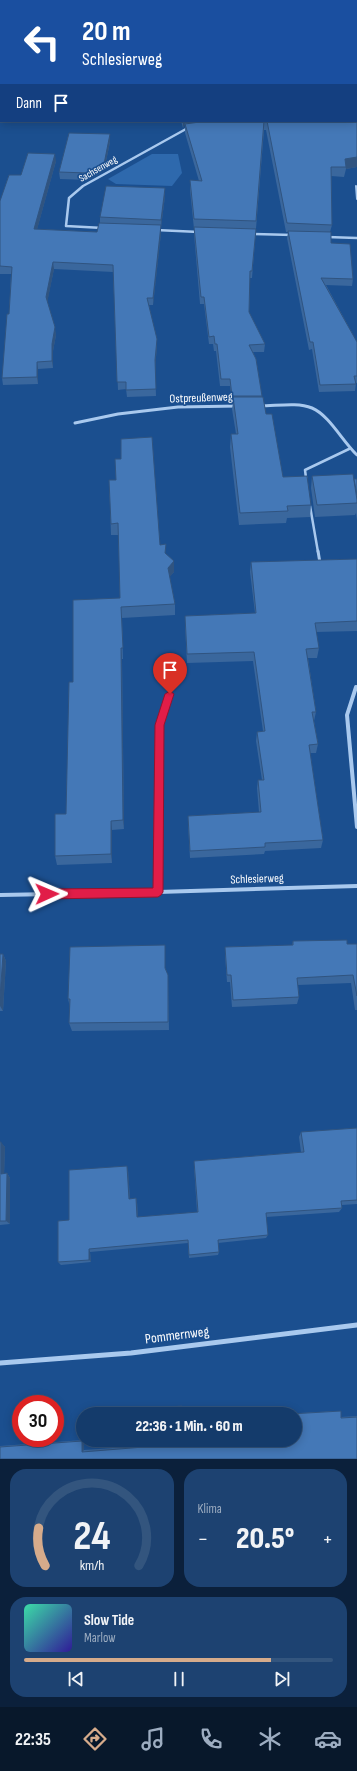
<!DOCTYPE html>
<html lang="de">
<meta charset="utf-8">
<style>
:root{--surface:#143b6b;--page:#1d4271;--text:#f1f3f6;--muted:#9dadc1;--line:#33557e;--accent:#d6ab8b}
body{margin:0;font-family:"Sofia Sans Condensed",sans-serif;background:var(--page);color:var(--text);height:100vh;display:flex;flex-direction:column;font-size:15px;white-space:nowrap}
*{box-sizing:border-box;margin:0}
p{font-size:13px;color:var(--muted)}
.icon{flex:none;width:22px;height:22px;fill:none;stroke:currentColor;stroke-width:2;stroke-linecap:round;stroke-linejoin:round}
.map{position:relative;height:1459px;overflow:hidden}
.drawer{display:flex;flex-direction:column;gap:10px;padding:10px;background:#0b203b;flex:1}
.drawer>*{flex:none}
.top-card{position:absolute;left:0px;top:0px;width:357px;height:122px;box-shadow:0 2px 10px #0003,0 0 0 1px var(--line);background:#1a4fa0;color:#fff;overflow:hidden}
.speed{position:absolute;left:12px;top:1395px;display:flex;gap:8px;font-size:20px;font-weight:700;text-align:center}
.speed>*{display:grid;place-content:center;width:52px;height:52px;border-radius:50%;background:var(--surface);box-shadow:0 2px 10px #0003,0 0 0 1px var(--line);line-height:1}
.speed .limit{border:6px solid #d22;background:#fff;color:#111}
.pin{position:absolute;display:grid;place-items:center;width:34px;height:34px;color:#fff;margin:-41px -17px;border-radius:50% 50% 50% 0;rotate:-45deg;box-shadow:0 0 4px #0007}
.pin .icon{rotate:45deg}
.me{position:absolute;width:44px;margin:-22px;rotate:89deg;stroke-linejoin:round;filter:drop-shadow(0 0 3px #0008)}
.turn{display:flex;align-items:center;gap:14px;height:84px;padding:0 16px;font-size:18px}
.turn .icon{width:52px;height:52px;stroke-width:2.5}
.turn b{display:block;font-size:28px;line-height:34px}
.then{display:flex;align-items:center;height:38px;padding:0 16px;background:#0003;gap:8px;font-size:15px}
.big{font-size:30px;font-weight:800;line-height:1.1}
.drawer .widget{flex:1;display:flex;flex-direction:column;justify-content:center;gap:6px;min-width:0;padding:0 14px;border-radius:16px;background:var(--page)}
.drawer .dial{align-items:center;gap:0}
.dial svg{height:104px;overflow:visible;fill:none;stroke:var(--line);stroke-width:7;stroke-linecap:round;text-anchor:middle}
.dial text{fill:var(--text);stroke:none}
.song{display:flex;align-items:center;gap:12px}
.cover{width:48px;height:48px;border-radius:6px;background:linear-gradient(135deg,hsl(160 70% 55%),hsl(250 70% 35%))}
.played{height:4px;border-radius:2px;background:linear-gradient(90deg,var(--accent) 80%,var(--line) 80%)}
.keys{display:flex;justify-content:space-around;direction:ltr}
.heat{display:flex;justify-content:space-between;align-items:center;font-size:22px;direction:ltr}
.drawer .tiles{flex:1;display:grid;gap:10px;grid-template-columns:1fr 1fr}
.widget:last-child{grid-column:span 2}
.trip{position:absolute;left:76px;top:1407px;width:226px;height:40px;border-radius:20px;background:var(--surface);box-shadow:0 2px 10px #0003,0 0 0 1px var(--line);font-weight:800;line-height:40px;text-align:center}
.dock{display:flex;height:64px;justify-content:space-around;align-items:center;background:#08182b;color:var(--muted)}
.dock .icon{width:28px;height:28px}
.dock .active{color:var(--accent)}
.dock b{font-size:18px;color:var(--text)}
.map>svg:first-child{display:block}
.green{fill:#2e69ad}
.lines{fill:none;stroke-linecap:round;stroke-linejoin:round}
.lane-far2{stroke:#a9c9ee;stroke-width:2}
.lane-far1{stroke:#a9c9ee;stroke-width:2.5}
.lane{stroke:#a9c9ee;stroke-width:3}
.street-far3{stroke:#a9c9ee;stroke-width:2.5}
.street-far2{stroke:#a9c9ee;stroke-width:3}
.street-far1{stroke:#a9c9ee;stroke-width:4}
.street{stroke:#a9c9ee;stroke-width:5}
.wall{fill:#3a679d}
.shaded-wall{fill:#305480}
.building{fill:#4478b7;stroke:#305480}
.route{fill:#e11d48;stroke:#92132f}
.labels{text-anchor:middle;dominant-baseline:central;stroke-width:3.5;stroke-linejoin:round;paint-order:stroke}
.far-street-label{font-size:10px;fill:#fff;stroke:#1b4f8f}
.street-label{font-size:12px;fill:#fff;stroke:#1b4f8f}
.near-street-label{font-size:14px;fill:#fff;stroke:#1b4f8f}
</style>
<div class="map">
<svg width="357" height="1459" viewBox="0 0 357 1459">
<rect width="100%" height="100%" fill="#1b4f8f"/>
<path class="green" d="M152 154H178L182 173 172 186 116 184 108 179Z"/>
<g class="lines">
<path class="lane-far2" d="M356 186 357 199"/>
<g class="lane-far1">
<path d="M306 478 305 470 349 449"/>
<path d="M310 506 318 552"/>
</g>
<path class="lane" d="M318 551 320 563"/>
<g class="street-far3">
<path d="M103 228 66 226 69 198 83 186 186 129"/>
<path d="M156 230 199 232"/>
<path d="M251 234 293 235"/>
<path d="M327 237 357 238"/>
</g>
<g class="street-far2">
<path d="M260 406C277 406 297 402 312 408 329 415 343 442 357 455"/>
<path d="M75 423 118 414 178 407 238 406"/>
</g>
<g class="street-far1">
<path d="M356 687 347 715 357 827"/>
<path d="M170 694 159 725 158 892 357 886"/>
<path d="M0 895 158 892"/>
</g>
<path class="street" d="M0 1363 131 1353 357 1325"/>
</g>
<g class="wall">
<path d="M279 0H343L344 1H280Z"/>
<path d="M357 13V167L346 169 344 177 331 176 332 225 330 232 331 243 353 279 352 286 326 285 357 342V383H356L355 391 319 392 312 349 309 350 287 238 288 232H286L266 130H264L252 278H250L249 312 265 344 264 352H253L256 359 262 397 266 414 283 477 311 505 310 517 287 518 286 523 239 525 230 447 231 434H236L232 409 233 403H232L230 386H220L216 351H214L213 344H209L204 304H200L194 234V229L190 190V180L199 181 185 133V124L183 128 181 121H186L185 123H190V121H356Z"/>
<path d="M110 134V142L104 171 88 180 60 179 59 172Z"/>
<path d="M56 161 37 229 97 232 100 223V217L165 188V196L161 227V233L153 305H149L157 347 155 367 156 396 127 397 126 389 118 390 113 272 54 269 47 302 56 335 53 351V368L38 369V384L3 385 2 378 9 314 11 274H0V201L21 175Z"/>
<path d="M312 476 354 481V479H357V520L356 513 355 515 315 517 311 488Z"/>
<path d="M109 480 160 545 166 554 174 572 169 577 175 604V615L122 618 123 659H122L124 829 112 830V863L57 865 55 856 66 814 73 682 120 598 119 535H111Z"/>
<path d="M357 559V631L316 632 319 648 317 658H308L316 712 314 721 318 744 316 753H310L323 840 321 848 265 851 264 854 190 858 188 824V816L259 812 257 788 258 780H262L256 741 257 732 263 731 253 661 187 663 185 625V616L255 613 250 572 251 562Z"/>
<path d="M293 941 347 944H357V1010H355L351 983 298 985 299 997 297 1004 232 1007 230 982H227L225 955V947L292 945Z"/>
<path d="M0 954H3L6 961 3 1011H0Z"/>
<path d="M165 968 168 975 169 1030 72 1031 69 1023 70 1007 68 999Z"/>
<path d="M357 1128V1204L342 1205V1208L339 1212 266 1217 268 1235 266 1238 218 1243 219 1252 218 1255 189 1258 188 1243 90 1252 91 1262 61 1265 58 1262 69 1220 128 1170 130 1199 136 1198 137 1202 138 1217 197 1212 194 1166V1161L301 1152 299 1137 301 1132Z"/>
<path d="M0 1142 5 1147 4 1174 7 1173 10 1178V1224L0 1225Z"/>
<path d="M337 1411H341V1417L357 1416V1459H0V1446L83 1440H84V1450L156 1445 295 1414H282Z"/>
</g>
<g class="shaded-wall">
<path d="M303 0H308V1H297Z"/>
<path d="M183 121H186L183 128Z"/>
<path d="M110 134V142L104 171 88 180 87 173Z"/>
<path d="M55 154 56 161 35 237 34 229Z"/>
<path d="M357 157V167L346 169 345 159Z"/>
<path d="M165 188V196L161 227V220Z"/>
<path d="M161 225V233L153 305V298Z"/>
<path d="M53 262 54 269 47 304 46 297Z"/>
<path d="M55 327 56 335 53 351V368L52 361V344Z"/>
<path d="M157 339V347L155 368V360Z"/>
<path d="M37 362 38 369V384L37 377Z"/>
<path d="M174 561V572L168 579V568Z"/>
<path d="M121 648 122 659 124 829 123 820Z"/>
<path d="M111 821 112 830V863L111 854Z"/>
<path d="M3 954 6 961 3 1011 0 1006V998Z"/>
<path d="M1 1142 5 1147 4 1179 1 1174Z"/>
<path d="M127 1166 128 1170 130 1203 129 1199Z"/>
<path d="M7 1173 10 1178V1224L6 1221Z"/>
<path d="M136 1198 137 1202 138 1221 137 1217Z"/>
<path d="M89 1249 90 1252 91 1262 89 1260Z"/>
<path d="M84 1440V1450L82 1452V1441Z"/>
</g>
<g class="building">
<rect x="113" y="0" width="112" height="1"/>
<path d="M288 0H303L297 1H289Z"/>
<path d="M309 0H343L344 1H310Z"/>
<path d="M356 12 357 13V157L345 159 346 167H331L332 225 287 223 267 121H356Z"/>
<path d="M207 121H264L256 221 194 219 190 180 202 181 185 124Z"/>
<path d="M69 133 110 134 104 164 87 173 59 172Z"/>
<path d="M28 153 55 154 34 229 97 232 99 223 161 225 153 298H147L157 339 155 360 156 389 126 390V382H117L113 265 53 262 46 297 55 327 52 344V361L37 362V377L2 378 7 314H9L12 267 0 266V201L9 175H21Z"/>
<path d="M106 186 165 188 161 220 100 217Z"/>
<path d="M194 227 256 229 252 271H250L249 312 265 344 249 345 256 359 262 396H232L230 379H221L217 344H215L214 336 209 337 204 297H201Z"/>
<path d="M288 231 331 232V243L350 244 353 279 321 278 357 342V376H354L356 384 320 385 313 342H310Z"/>
<path d="M233 397H263L266 414H272L283 477 307 476 311 505 287 506 288 511 240 513 231 434H238Z"/>
<path d="M152 437 160 545 166 544 165 553 174 561 168 568 175 604 121 607 123 648H121L123 820 111 821V854L55 856V814H66L69 682H73V600L120 598 118 523 111 524 109 480H116L115 459H121V439Z"/>
<path d="M353 474 357 500V503L317 505 312 476Z"/>
<path d="M354 479H357V495Z"/>
<path d="M357 559V621L315 623 319 648 306 649 316 712H312L318 744 309 745 323 840 265 843V847L190 851 188 816 261 812 258 780H264L257 732 265 731 254 652 187 654 185 616 256 613 251 562Z"/>
<path d="M347 940V944H357V996L353 975 297 978 299 997 233 1000 231 975H227L225 947 293 945V941Z"/>
<path d="M165 945V968L168 975V1022L69 1023 70 999H68L70 947Z"/>
<path d="M0 954H3L0 998Z"/>
<path d="M357 1128V1200L341 1201 342 1208 266 1213 268 1235 218 1240 219 1252 189 1255 188 1240 89 1249V1260L58 1262V1221L69 1220V1170L127 1166 129 1199 136 1198 137 1217 198 1212 194 1161 304 1152 301 1132Z"/>
<path d="M0 1142H1V1174L7 1173 6 1221H0Z"/>
<path d="M182 1406V1414H155V1408Z"/>
<path d="M341 1411V1418L357 1417V1459H0V1447L82 1441V1452L156 1446V1440H295V1414H290Z"/>
</g>
<path class="route" d="M170 691 174 694 164 725 163 892 161 895 158 897 47 899 44 897 42 894 44 891 47 889 153 888 155 725 165 694Z"/>
<g class="labels">
<g class="far-street-label">
<text transform="translate(98 169) rotate(-30)">Sachsenweg</text>
</g>
<g class="street-label">
<text transform="translate(201 398) rotate(-2)">Ostpreußenweg</text>
<text transform="translate(257 879) rotate(-2)">Schlesierweg</text>
</g>
<g class="near-street-label">
<text transform="translate(177 1335) rotate(-7)">Pommernweg</text>
</g>
</g>
</svg>
<div class="speed"><div class="limit">30</div></div>
<div class="pin" style="left:170px;top:694px;background:#d93025"><svg class="icon" aria-label="arrive" viewBox="0 0 24 24"><path d="M6 21V4h12l-3 4 3 4H6"/></svg></div>
<svg class="me" style="left:47px;top:894px" viewBox="-20 -20 40 40"><path d="M0-17L14 15 0 8-14 15z" fill="#e11d48" stroke="#fff" stroke-width="4"/></svg>
<div class="trip">22:36 · 1 Min. · 60 m</div>
<div class="top-card">
<div class="turn"><svg class="icon" aria-label="left" viewBox="0 0 24 24"><path d="M17 20v-9H6M10 6l-5 5 5 5"/></svg><div><b>20 m</b>Schlesierweg</div></div>
<div class="then">Dann<svg class="icon" aria-label="arrive" viewBox="0 0 24 24"><path d="M6 21V4h12l-3 4 3 4H6"/></svg></div>
</div>
</div>
<section class="drawer">
<div class="tiles">
<div class="widget dial"><svg viewBox="0 0 100 80">
<path d="M14 69A42 42 0 1 1 86 69"/>
<path d="M14 69A42 42 0 0 1 9 40" stroke="#d6ab8b"/>
<text x="50" y="56" font-size="32" font-weight="700">24</text>
<text x="50" y="72" font-size="11">km/h</text>
</svg></div>
<div class="widget"><p>Klima</p>
<div class="heat"><a>−</a><b class="big">20.5°</b><a>+</a></div>
</div>
<div class="widget">
<div class="song"><i class="cover"></i><div><b>Slow Tide</b><p>Marlow</p></div></div>
<div class="played"></div>
<div class="keys"><svg class="icon" aria-label="previous" viewBox="0 0 24 24"><path d="M18 5L8 12l10 7zM5 5v14"/></svg><svg class="icon" aria-label="pause" viewBox="0 0 24 24"><path d="M8 5v14M16 5v14"/></svg><svg class="icon" aria-label="next" viewBox="0 0 24 24"><path d="M6 5l10 7-10 7zM19 5v14"/></svg></div>
</div>
</div>
</section>
<nav class="dock">
<b>22:35</b>
<svg class="icon active" aria-label="directions" viewBox="0 0 24 24"><path d="M12 3l9 9-9 9-9-9zM9 14v-3h6M13 9l2 2-2 2"/></svg>
<svg class="icon" aria-label="music" viewBox="0 0 24 24"><path d="M9 18V5l10-2v13"/><circle cx="6" cy="18" r="3"/><circle cx="16" cy="16" r="3"/></svg>
<svg class="icon" aria-label="phone" viewBox="0 0 24 24"><path d="M5 4h4l2 5-3 2q2 4 5 5l2-3 5 2v4C11 20 4 13 5 4z"/></svg>
<svg class="icon" aria-label="climate" viewBox="0 0 24 24"><path d="M12 3v18M4 7l16 10M4 17L20 7"/></svg>
<svg class="icon" aria-label="car" viewBox="0 0 24 24"><path d="M5 17H2v-5l4-1 3-4h7l3 4 3 1v5h-3M9 17h6M6 11h13"/><circle cx="7" cy="17" r="2"/><circle cx="17" cy="17" r="2"/></svg>
</nav>
